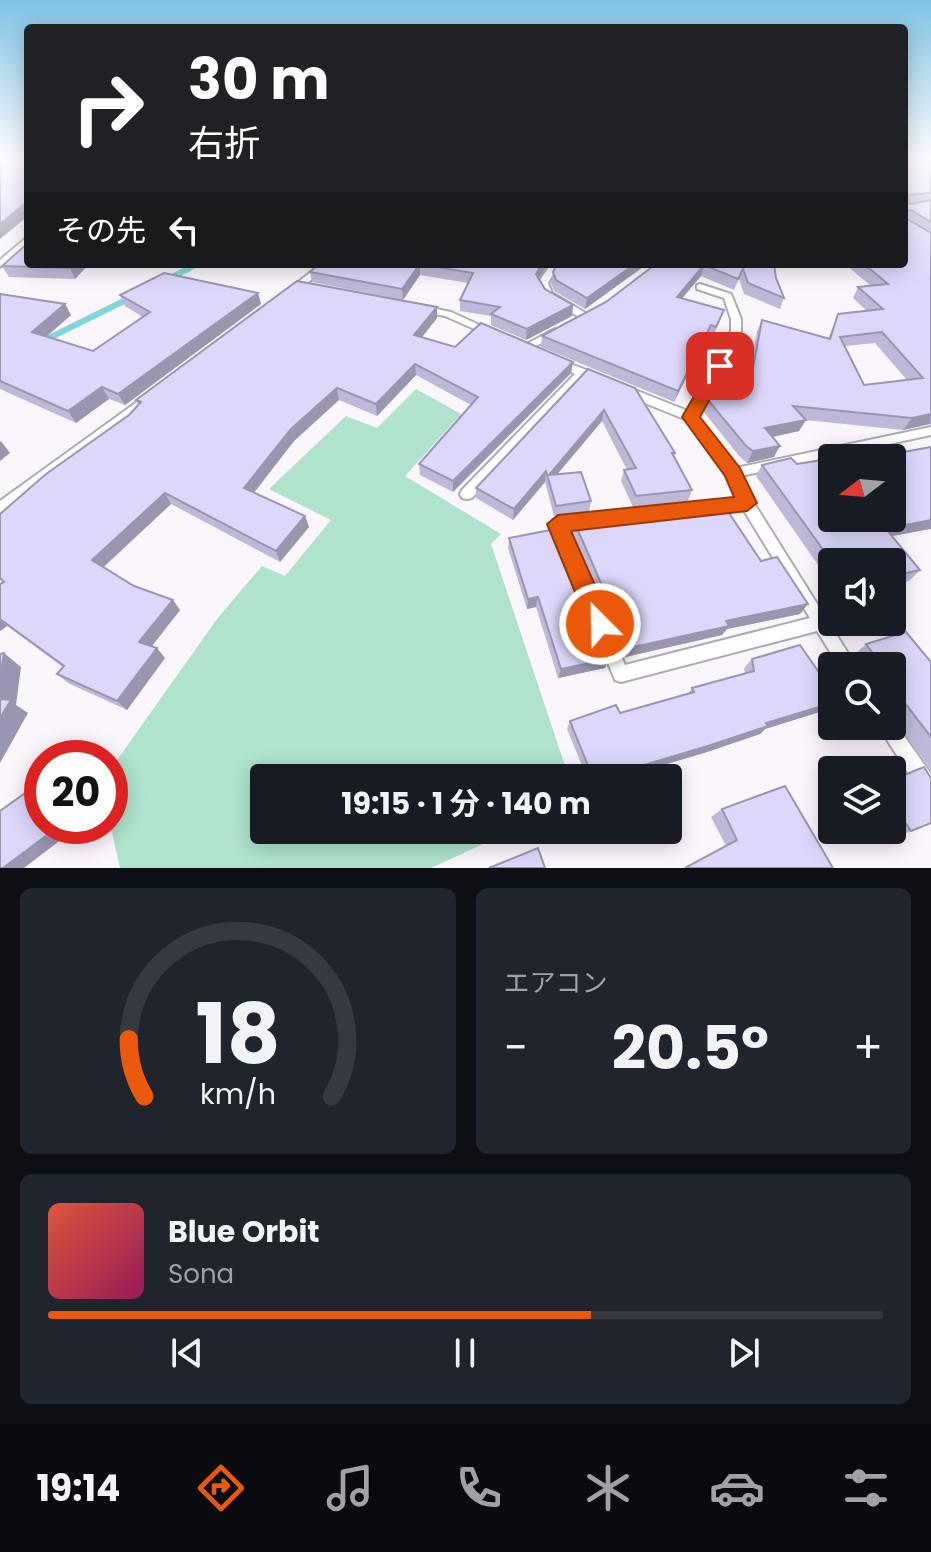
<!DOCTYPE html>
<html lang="ja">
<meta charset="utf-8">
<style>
:root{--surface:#171b24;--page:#20242c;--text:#f1f3f6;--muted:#9ea1a6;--line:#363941;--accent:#ea580c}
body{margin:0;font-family:Poppins,"Noto Sans JP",sans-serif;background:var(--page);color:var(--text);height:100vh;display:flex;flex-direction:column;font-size:30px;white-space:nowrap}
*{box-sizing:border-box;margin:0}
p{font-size:26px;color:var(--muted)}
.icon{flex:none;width:44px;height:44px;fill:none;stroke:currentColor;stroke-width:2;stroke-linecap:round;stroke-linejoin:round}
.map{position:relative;height:868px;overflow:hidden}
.sheet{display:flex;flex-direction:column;gap:20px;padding:20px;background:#0d0f14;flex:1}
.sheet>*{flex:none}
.guide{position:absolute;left:24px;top:24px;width:884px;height:244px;border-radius:8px;box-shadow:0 4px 20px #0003;background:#202124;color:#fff;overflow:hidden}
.needle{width:52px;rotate:254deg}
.fabs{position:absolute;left:818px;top:444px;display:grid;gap:16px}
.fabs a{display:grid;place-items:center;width:88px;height:88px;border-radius:8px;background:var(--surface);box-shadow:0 4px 20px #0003;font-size:40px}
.speed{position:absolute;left:24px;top:740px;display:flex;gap:16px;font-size:40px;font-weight:700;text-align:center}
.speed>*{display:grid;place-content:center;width:104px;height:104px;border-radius:50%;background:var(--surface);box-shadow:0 4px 20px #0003;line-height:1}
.speed .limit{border:12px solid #d22;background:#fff;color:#111}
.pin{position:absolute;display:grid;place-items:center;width:68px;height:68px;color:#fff;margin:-34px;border-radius:16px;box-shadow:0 4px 12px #0006}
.me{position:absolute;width:88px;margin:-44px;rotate:337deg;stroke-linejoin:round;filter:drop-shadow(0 0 6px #0008)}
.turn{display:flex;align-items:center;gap:28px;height:168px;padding:0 32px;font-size:36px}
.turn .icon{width:104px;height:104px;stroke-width:2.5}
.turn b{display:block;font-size:56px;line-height:68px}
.then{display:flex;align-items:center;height:76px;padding:0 32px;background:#0003;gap:16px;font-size:30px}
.big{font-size:60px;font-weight:700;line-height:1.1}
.sheet .tile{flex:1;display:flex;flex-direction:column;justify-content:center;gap:12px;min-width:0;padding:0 28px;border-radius:12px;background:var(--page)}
.sheet .dial{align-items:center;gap:0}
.dial svg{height:208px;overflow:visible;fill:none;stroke:var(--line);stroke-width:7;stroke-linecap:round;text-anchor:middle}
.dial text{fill:var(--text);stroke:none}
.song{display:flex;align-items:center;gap:24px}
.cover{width:96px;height:96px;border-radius:12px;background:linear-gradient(135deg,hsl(10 70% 55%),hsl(330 70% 35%))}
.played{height:8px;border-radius:4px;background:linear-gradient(90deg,var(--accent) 65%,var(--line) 65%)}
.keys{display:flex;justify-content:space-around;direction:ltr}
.heat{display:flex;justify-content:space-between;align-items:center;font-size:44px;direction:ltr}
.sheet .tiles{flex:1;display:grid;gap:20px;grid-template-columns:1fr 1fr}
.tile:last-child{grid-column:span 2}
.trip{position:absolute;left:250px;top:764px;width:432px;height:80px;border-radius:8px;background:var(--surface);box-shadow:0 4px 20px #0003;font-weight:700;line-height:80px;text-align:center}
.menu{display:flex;height:128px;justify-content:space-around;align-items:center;background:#090b0e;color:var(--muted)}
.menu .icon{width:56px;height:56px}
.menu .on{color:var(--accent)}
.menu b{font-size:36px;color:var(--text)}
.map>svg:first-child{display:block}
.green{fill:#afe3cb}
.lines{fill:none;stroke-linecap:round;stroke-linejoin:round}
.stream-far1{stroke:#80d6d9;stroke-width:5}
.stream{stroke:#80d6d9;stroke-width:6}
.lane-casing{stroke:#b0aab1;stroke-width:4}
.lane{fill:#fff;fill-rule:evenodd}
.wall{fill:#beb9d8;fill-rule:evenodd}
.shaded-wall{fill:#9b96b0}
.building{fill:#ddd7fb;stroke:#9b96b0;stroke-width:2;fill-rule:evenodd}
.route{fill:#ea580c;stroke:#983908;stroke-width:2}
</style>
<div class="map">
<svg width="931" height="868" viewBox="0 0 931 868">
<rect width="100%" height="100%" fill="#fbf5fc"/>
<path class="green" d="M416 389 461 414 405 476 501 534 491 544 569 778H264V830H513L431 868H120L110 823V770L217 619 262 566 285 576 331 520 269 489 346 416 377 428Z"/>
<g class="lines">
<path class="stream-far1" d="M184 271 198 264"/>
<g class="stream">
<path d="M168 279 188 269"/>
<path d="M43 341 128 299"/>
</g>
<defs>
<g id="lane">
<path d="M25 239H28V245L0 267V260Z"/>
<path d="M321 264H330L294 294H288V290Z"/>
<path d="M551 264H559L548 283 552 293 587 314V318H581L545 297 538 283Z"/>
<path d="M700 284 731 294 741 319V331L697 417 736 468 931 427V435L741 476 752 500 856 666H839L817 631 621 682 615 680 551 524 553 520C564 516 581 513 592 516L594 520 592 524 567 528 625 665 810 618 743 509 709 512 704 511 702 507 704 503 738 499 728 475 687 420 622 394 620 391 626 387 630 388 688 411 731 331V319L724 298 697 289V285Z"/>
<path d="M422 306 451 312 497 333 492 336 488 335 445 316 419 311V307Z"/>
<path d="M555 329 559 330V334L530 349H522L521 347Z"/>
<path d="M560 360 602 376 603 379 598 383 584 377 472 498 467 499 462 498 460 494 462 490 575 374 556 365 555 363 556 361Z"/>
<path d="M148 394 154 398 152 401 5 512 0 513V501Z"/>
<path d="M892 719 931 774V800L924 798 882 732 879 726H892Z"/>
</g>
</defs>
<use href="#lane" class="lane-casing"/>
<use href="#lane" class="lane"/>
</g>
<g class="wall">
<path d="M904 158H931V426L930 424 903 430 805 420 799 431 772 437 774 457 747 463 740 457 703 411 708 400 750 368 757 331 762 320 828 339 838 314 867 311 853 298 858 287 871 286 845 264H904ZM875 343 907 380 864 385 845 346Z"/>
<path d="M28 264H89L75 279 9 277 2 266Z"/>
<path d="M290 264H316L310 268Z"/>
<path d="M319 264H548L539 278 545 289 573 305 572 316 526 340 491 325V316L460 311V300L468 283 420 275 403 300 312 282 310 272Z"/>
<path d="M647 264 585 309 554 291 551 283 553 272Z"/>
<path d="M656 264H774L776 278 784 298 780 309 744 294 739 279 734 290 701 276 682 298 720 321 712 338 707 336 674 402 541 347 542 336 606 302Z"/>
<path d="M258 293 261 304 125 405 109 399 76 423 0 389V294L65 304 71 315 46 337 93 351 143 317 125 306 120 295Z"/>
<path d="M437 307V318L422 337 455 347 573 362 571 373 453 492 420 475 419 464 471 405 416 375 377 416 339 400 294 441 254 493 305 516 309 527 280 562 171 504 104 567 134 586 173 600 180 610 152 646 165 658 127 710 68 683 57 674 63 667 7 626 0 631 3 582 0 579V514L129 415 138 405 136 400Z"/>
<path d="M588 369 675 453 674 457 692 490 688 501 633 507 621 481 624 470H627L602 421 557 474 591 501 589 512 554 516 545 482 513 520 476 498V488Z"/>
<path d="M762 465 832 518 892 536 920 570 909 581 892 584V562H832V585L756 476Z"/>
<path d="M574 521 761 561 808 604 800 614 727 629 722 635 625 657 571 532Z"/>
<path d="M509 538 605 668 558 678 536 607 527 609 508 548Z"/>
<path d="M866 644 931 662V770L892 716V666H860L853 656Z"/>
<path d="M752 659 829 709 765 729 760 734 704 753 647 770 650 778H587L567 729 570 721 620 713 688 694 692 688 745 674 744 668Z"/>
<path d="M892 780 931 823 894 838 888 830H892Z"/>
<path d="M722 809 833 868 726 846 711 817Z"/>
</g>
<g class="shaded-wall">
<path d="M28 201V216L0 239V224Z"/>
<path d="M74 264H89L75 279 70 268Z"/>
<path d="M420 264V275L403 300 402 289Z"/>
<path d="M542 264H548L535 284 536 274Z"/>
<path d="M635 264H647L585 309 587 298Z"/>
<path d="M704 265 701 276 674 308 677 297Z"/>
<path d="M258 293 261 304 125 405 118 394Z"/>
<path d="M65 304 71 315 39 343 32 332Z"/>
<path d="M573 305 572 316 526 340 527 329Z"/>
<path d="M437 307V318L415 346 414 335Z"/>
<path d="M711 325 707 336 674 402 678 391Z"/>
<path d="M573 362 571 373 453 492V481Z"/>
<path d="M415 364 416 375 377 416 376 404Z"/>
<path d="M102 387 109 399 76 423 68 411Z"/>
<path d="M337 388 339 400 294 441 249 499 244 488 291 429Z"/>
<path d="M604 410 602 421 550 483 549 475Z"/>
<path d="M931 414 930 424 903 430 912 418Z"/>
<path d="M806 420 799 431 759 440 765 428Z"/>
<path d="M1 441 10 453 0 461V442Z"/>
<path d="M780 446 774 457 747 463 753 451Z"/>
<path d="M546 471 545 482 513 520 514 509Z"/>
<path d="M165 493 171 504 100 570 92 560Z"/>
<path d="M305 516 309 527 280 562 276 551Z"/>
<path d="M931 520V529L876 539 886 529Z"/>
<path d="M538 597 536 607 527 609 528 599Z"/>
<path d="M173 600 180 610 148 651 139 642Z"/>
<path d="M808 604 800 614 727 629 722 635 625 657 629 648 726 621Z"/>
<path d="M0 620 7 626 0 631Z"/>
<path d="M157 648 165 658 127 710 117 701Z"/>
<path d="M4 653 21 667 16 705 28 713 0 763V679Z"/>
<path d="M609 659 605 668 558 678 561 669Z"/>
<path d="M832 703V706L829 709 765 729 760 734 704 753 639 772 644 765 766 723Z"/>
<path d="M59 826H79L24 868H3Z"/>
</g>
<g class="building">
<path d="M0 158H28V201L0 224Z"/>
<path d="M904 158H908L909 160 931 158V193L907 195 910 204 931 200V222L911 210 907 211V219L931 233V414L912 418 793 406 806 420 765 428 780 446 753 451 746 446 708 400 721 374 753 368 762 320 830 339 838 314 883 309 858 287 888 284 864 264H904ZM882 332 923 378 864 385 840 337Z"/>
<path d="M28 243V264H74L70 268 2 266Z"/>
<path d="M319 264H542L536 274 545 289 573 305 527 329 491 314 500 307 460 300 473 273 420 264 402 289 310 272Z"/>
<path d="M557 264H635L587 298 556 280 553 272Z"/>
<path d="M656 264H774L776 278 784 298 748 283 743 269 738 279 704 265 677 297 724 310 716 327 711 325 678 391 542 336 606 302Z"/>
<path d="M164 273 258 293 118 394 102 387 68 411 0 381V294L65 304 32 332 93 351 150 312 120 295Z"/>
<path d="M297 281 437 307 414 335 455 347 481 323 573 362 453 481 419 464 478 397 415 364 376 404 337 388 291 429 244 488 305 516 276 551 165 493 92 560 134 586 173 600 139 642 157 648 117 701 57 674 64 666 0 619V584L4 582 0 578V514L46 474 129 415 141 402 136 400Z"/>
<path d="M588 369 635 388 675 453H672L692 490 636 496 624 470 636 468 604 410 549 475 581 472 591 501 556 506 546 471 514 509 476 488Z"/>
<path d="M931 447V520L886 529 920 570 892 576V562H832L762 465 791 458 797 464 829 459 832 463V518H892V458H870Z"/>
<path d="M723 504 761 561 777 557 808 604 726 621 729 626 629 648 574 521Z"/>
<path d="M556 529 609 659 561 669 538 597 528 599 509 538Z"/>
<path d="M906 632 931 662V737L895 690 899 689 892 679V666H882L866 644Z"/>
<path d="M800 645 832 691V703L766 723 768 726 711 745 644 765 650 778H593L570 721 616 705 620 713 694 692 692 688 754 671 752 659Z"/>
<path d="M4 653 0 679V654Z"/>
<path d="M0 699 11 700 0 718Z"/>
<path d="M924 767 931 778V823L911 831 892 803V780Z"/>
<path d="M42 781V826H59L3 868H0V811Z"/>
<path d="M785 786 833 868H685L737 840 722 809Z"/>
<path d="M538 848 545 868H489Z"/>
</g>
<linearGradient id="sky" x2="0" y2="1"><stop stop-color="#7ec2e2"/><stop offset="0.57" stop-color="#fdfafe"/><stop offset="1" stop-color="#fdfafe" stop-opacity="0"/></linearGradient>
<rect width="931" height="279" fill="url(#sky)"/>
<path class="route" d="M720 361 728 366 700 417 740 468 757 503 747 511 571 531 612 624 608 631 600 635 591 631 547 524 558 515 734 497 725 476 682 417 714 362Z"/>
</svg>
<div class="fabs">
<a><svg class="needle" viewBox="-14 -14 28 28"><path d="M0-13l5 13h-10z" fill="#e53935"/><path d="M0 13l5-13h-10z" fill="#9ea1a6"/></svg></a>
<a><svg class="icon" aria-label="sound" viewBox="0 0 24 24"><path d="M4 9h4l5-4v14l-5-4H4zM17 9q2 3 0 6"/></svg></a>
<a><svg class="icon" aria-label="search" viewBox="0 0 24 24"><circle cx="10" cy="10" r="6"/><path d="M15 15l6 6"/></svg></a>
<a><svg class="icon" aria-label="layers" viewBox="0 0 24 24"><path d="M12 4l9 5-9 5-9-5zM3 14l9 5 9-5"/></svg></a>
</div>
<div class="speed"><div class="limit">20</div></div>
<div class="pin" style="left:720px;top:366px;background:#d93025"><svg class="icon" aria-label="arrive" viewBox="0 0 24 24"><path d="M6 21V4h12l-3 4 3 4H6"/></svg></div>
<svg class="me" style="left:600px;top:624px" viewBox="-20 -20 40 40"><circle r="17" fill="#ea580c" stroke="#fff" stroke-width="3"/><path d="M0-11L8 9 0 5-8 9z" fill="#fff"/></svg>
<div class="trip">19:15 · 1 分 · 140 m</div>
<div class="guide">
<div class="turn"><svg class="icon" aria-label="right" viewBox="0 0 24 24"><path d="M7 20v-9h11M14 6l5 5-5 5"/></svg><div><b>30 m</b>右折</div></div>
<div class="then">その先<svg class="icon" aria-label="left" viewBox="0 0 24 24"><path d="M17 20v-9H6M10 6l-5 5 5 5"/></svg></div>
</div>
</div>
<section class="sheet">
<div class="tiles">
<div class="tile dial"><svg viewBox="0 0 100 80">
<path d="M14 69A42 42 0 1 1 86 69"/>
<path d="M14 69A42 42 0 0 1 8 47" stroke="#ea580c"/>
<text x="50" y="56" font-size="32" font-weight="700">18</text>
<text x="50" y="72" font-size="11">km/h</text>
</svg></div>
<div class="tile"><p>エアコン</p>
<div class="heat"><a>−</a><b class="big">20.5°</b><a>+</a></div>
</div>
<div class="tile">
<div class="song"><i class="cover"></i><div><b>Blue Orbit</b><p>Sona</p></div></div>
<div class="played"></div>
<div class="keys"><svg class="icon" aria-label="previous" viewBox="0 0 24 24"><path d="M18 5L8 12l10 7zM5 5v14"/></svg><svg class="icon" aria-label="pause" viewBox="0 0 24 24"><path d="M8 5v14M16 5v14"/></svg><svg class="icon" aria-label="next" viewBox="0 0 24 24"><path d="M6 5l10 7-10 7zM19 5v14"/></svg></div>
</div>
</div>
</section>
<nav class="menu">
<b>19:14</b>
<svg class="icon on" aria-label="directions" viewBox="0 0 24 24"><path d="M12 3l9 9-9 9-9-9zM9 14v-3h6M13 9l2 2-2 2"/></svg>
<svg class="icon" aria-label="music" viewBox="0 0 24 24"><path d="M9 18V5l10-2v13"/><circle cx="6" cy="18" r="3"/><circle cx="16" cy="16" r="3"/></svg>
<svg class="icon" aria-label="phone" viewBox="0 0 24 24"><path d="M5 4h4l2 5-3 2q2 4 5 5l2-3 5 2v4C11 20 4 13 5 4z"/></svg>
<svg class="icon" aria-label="climate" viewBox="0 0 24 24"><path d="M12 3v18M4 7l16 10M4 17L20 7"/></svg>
<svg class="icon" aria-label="car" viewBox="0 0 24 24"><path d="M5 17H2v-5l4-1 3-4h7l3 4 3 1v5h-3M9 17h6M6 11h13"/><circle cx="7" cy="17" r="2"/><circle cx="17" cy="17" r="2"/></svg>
<svg class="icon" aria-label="filters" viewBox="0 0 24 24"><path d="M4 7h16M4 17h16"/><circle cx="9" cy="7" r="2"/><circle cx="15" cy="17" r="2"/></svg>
</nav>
